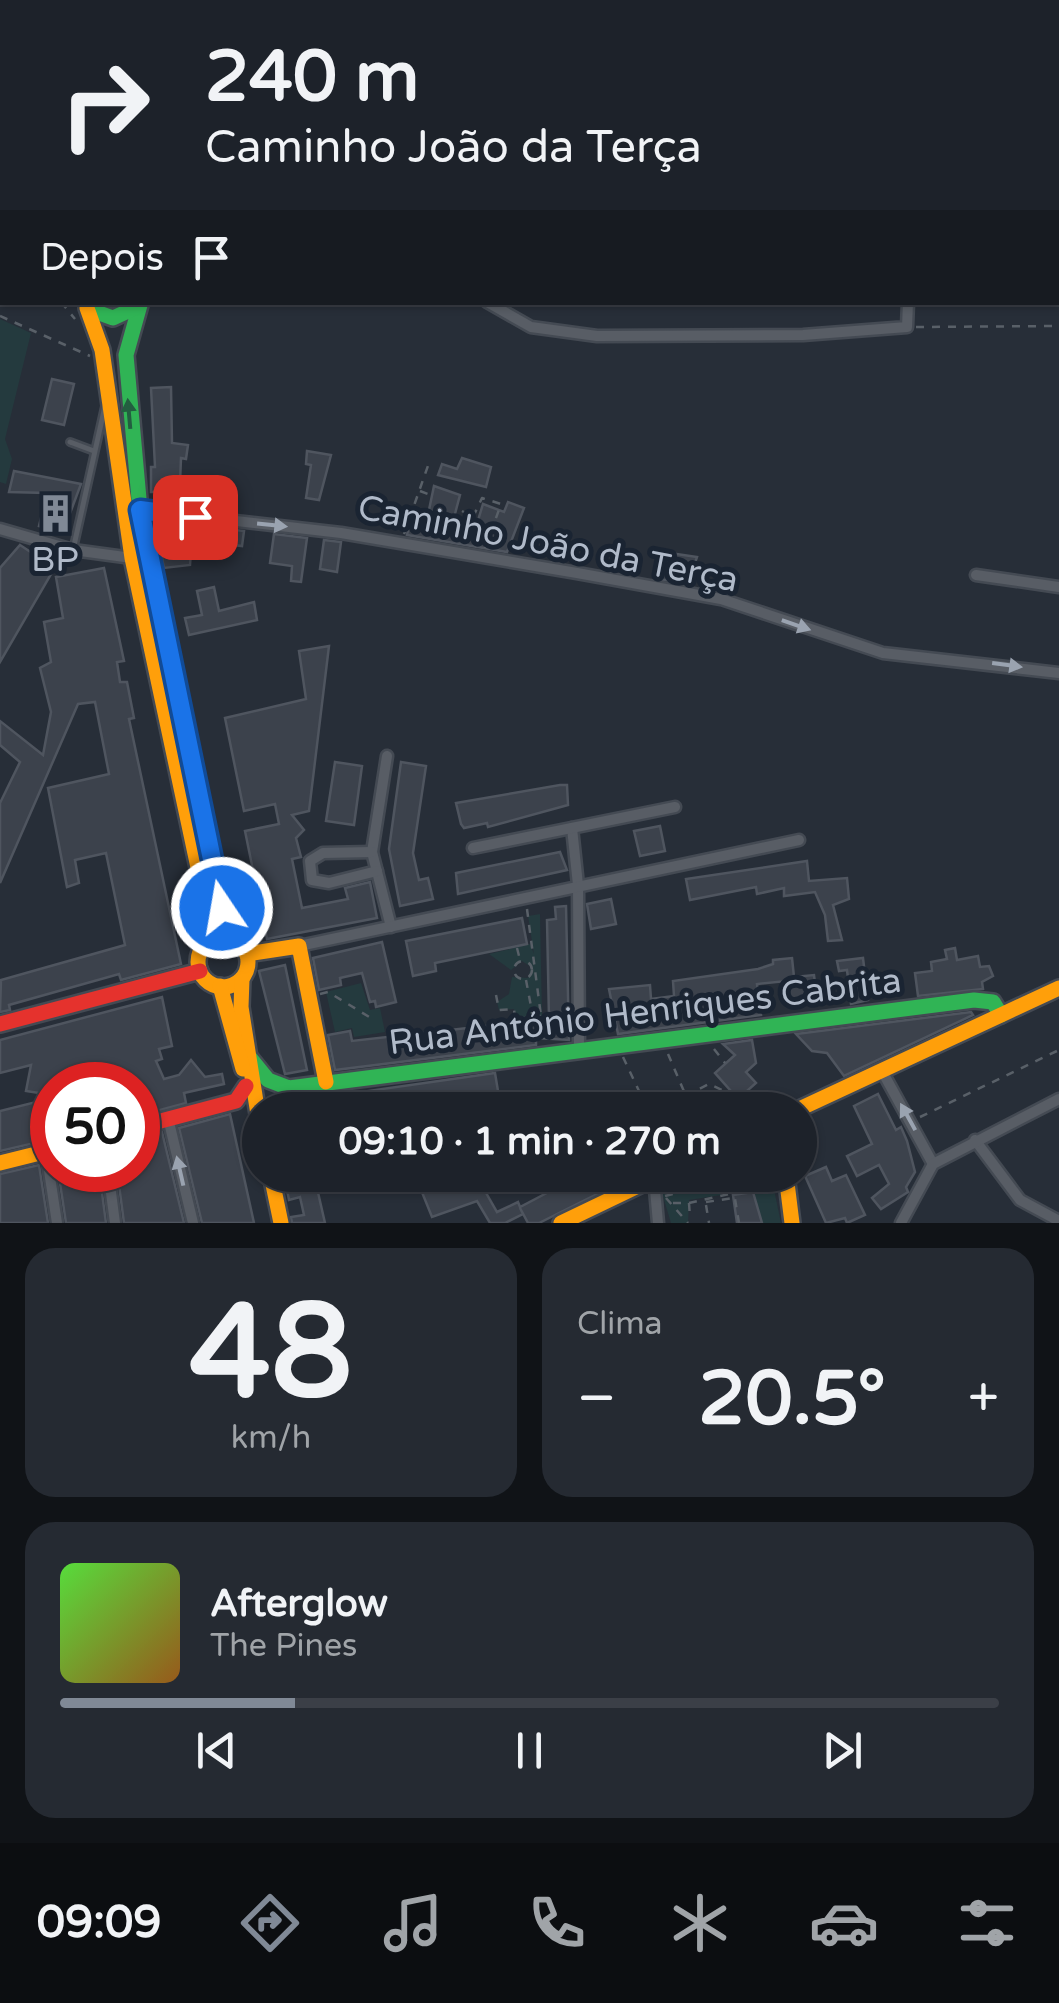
<!DOCTYPE html>
<html lang="pt">
<meta charset="utf-8">
<style>
:root{--surface:#1d222a;--page:#252a32;--text:#f1f3f6;--muted:#a0a4a8;--line:#3b3f47;--accent:#808996}
body{margin:0;font-family:"Varela Round",sans-serif;background:var(--page);color:var(--text);height:100vh;display:flex;flex-direction:column;font-size:38px;white-space:nowrap}
*{box-sizing:border-box;margin:0}
p{font-size:32px;color:var(--muted)}
.icon{flex:none;width:55px;height:55px;fill:none;stroke:currentColor;stroke-width:2;stroke-linecap:round;stroke-linejoin:round}
.map{position:relative;height:1223px;overflow:hidden}
.panel{display:flex;flex-direction:column;gap:25px;padding:25px;background:#101317;flex:1}
.panel>*{flex:none}
.top-card{position:absolute;left:0px;top:0px;width:1060px;height:305px;box-shadow:0 2px 8px #0004,0 0 0 2px var(--line);background:#1d222a;color:var(--text);overflow:hidden}
.speed{position:absolute;left:30px;top:1062px;display:flex;gap:20px;font-size:50px;font-weight:700;text-align:center}
.speed>*{display:grid;place-content:center;width:130px;height:130px;border-radius:50%;background:var(--surface);box-shadow:0 2px 8px #0004,0 0 0 2px var(--line);line-height:1}
.speed .limit{border:15px solid #d22;background:#fff;color:#111}
.pin{position:absolute;display:grid;place-items:center;width:85px;height:85px;color:#fff;margin:-42px;border-radius:20px;box-shadow:0 5px 15px #0006}
.me{position:absolute;width:110px;margin:-55px;rotate:348deg;stroke-linejoin:round;filter:drop-shadow(0 0 8px #0008)}
.turn{display:flex;align-items:center;gap:35px;height:210px;padding:0 40px;font-size:45px}
.turn .icon{width:130px;height:130px;stroke-width:2.5}
.turn b{display:block;font-size:70px;line-height:85px}
.then{display:flex;align-items:center;height:95px;padding:0 40px;background:#0003;gap:20px;font-size:38px}
.big{font-size:75px;font-weight:700;line-height:1.1}
.panel .tile{flex:1;display:flex;flex-direction:column;justify-content:center;gap:15px;min-width:0;padding:0 35px;border-radius:30px;background:var(--page)}
.panel .dial{align-items:center;gap:0}
.dial b{font-size:130px;line-height:1}
.song{display:flex;align-items:center;gap:30px}
.cover{width:120px;height:120px;border-radius:15px;background:linear-gradient(135deg,hsl(110 70% 55%),hsl(30 70% 35%))}
.played{height:10px;border-radius:5px;background:linear-gradient(90deg,var(--accent) 25%,var(--line) 25%)}
.keys{display:flex;justify-content:space-around;direction:ltr}
.heat{display:flex;justify-content:space-between;align-items:center;font-size:55px;direction:ltr}
.panel .tiles{flex:1;display:grid;gap:25px;grid-template-columns:1fr 1fr}
.tile:last-child{grid-column:span 2}
.trip{position:absolute;left:242px;top:1092px;width:575px;height:100px;border-radius:50px;background:var(--surface);box-shadow:0 2px 8px #0004,0 0 0 2px var(--line);font-weight:700;line-height:100px;text-align:center}
.menu{display:flex;height:160px;justify-content:space-around;align-items:center;background:#0c0e11;color:var(--muted)}
.menu .icon{width:70px;height:70px}
.menu .active{color:var(--accent)}
.menu b{font-size:45px;color:var(--text)}
.map>svg:first-child{display:block}
.grass{fill:#243a3e}
.building{fill:#3c424c;stroke:#4f555f;stroke-width:2.5}
.lines{fill:none;stroke-linecap:round;stroke-linejoin:round}
.lane-casing{stroke:#444a53;stroke-width:10}
.street-casing{stroke:#444a53;stroke-width:15}
.fast-casing{stroke:#444a53;stroke-width:20}
.slow-casing{stroke:#444a53;stroke-width:20}
.jam-casing{stroke:#444a53;stroke-width:20}
.path{stroke:#596068;stroke-width:2.5;stroke-dasharray:8 8;stroke-linecap:butt}
.lane{stroke:#585d65;stroke-width:5}
.street{stroke:#585d65;stroke-width:10}
.fast{stroke:#30b455;stroke-width:15}
.slow{stroke:#ff9f0a;stroke-width:15}
.jam{stroke:#e5322d;stroke-width:15}
.oneway{fill:#235e40}
.oneway2{fill:#9aa3b0}
.route-casing{stroke:#114b97;stroke-width:25}
.route{stroke:#1a73e8;stroke-width:18}
.labels{text-anchor:middle;dominant-baseline:central;stroke-width:10;stroke-linejoin:round;paint-order:stroke}
.street-label{font-size:35px;fill:#b0bac9;stroke:#1a2432}
.poi-label{font-size:35px;fill:#b0bac9;stroke:#1a2432}
</style>
<div class="map">
<svg width="1059" height="1223" viewBox="0 0 1059 1223">
<rect width="100%" height="100%" fill="#272e38"/>
<g class="grass">
<path d="M0 319 31 333 5 439 12 459 6 484 0 482Z"/>
<path d="M540 914 542 1016 515 1019 514 1009 499 1010 497 1002 509 994 512 977 528 978 531 967 522 961 511 970 489 954 530 944 534 954 528 916Z"/>
<path d="M361 983 370 1010 380 1008 385 1032 354 1037 352 1028 335 1032 326 992Z"/>
<path d="M700 1175H716L721 1195 689 1200 688 1223H671L662 1193Z"/>
<path d="M729 1175 745 1184 755 1175H771L781 1223H762L753 1191 734 1193Z"/>
</g>
<g class="building">
<path d="M52 379 74 384 64 425 42 420Z"/>
<path d="M171 387 172 443 188 445 186 459 181 458 180 483 188 484 187 497 211 500 210 509 170 505 171 492H151V467H155L151 388Z"/>
<path d="M307 451 331 455 319 500 306 498 311 465 306 464Z"/>
<path d="M462 458 491 467 486 487 438 475 442 464 457 469Z"/>
<path d="M14 471 81 484 63 532 39 526 47 493 9 492Z"/>
<path d="M434 486 460 495 452 525 475 530 483 504 504 512 508 502 524 508 507 552 407 535 409 526 425 529Z"/>
<path d="M162 521 244 531 242 546 216 543 215 556 191 553 190 565 164 568 159 543Z"/>
<path d="M274 534 307 538 301 582 291 581 292 566 270 563Z"/>
<path d="M324 540 341 542 337 572 320 569Z"/>
<path d="M20 545 35 555 40 550 61 557 0 662V568Z"/>
<path d="M663 552 697 557 688 584 659 579Z"/>
<path d="M104 568 124 661 117 662 120 682H127L134 718 129 719 181 964 121 980 119 974 9 1005 10 1010 0 1012 1 980 125 945 106 853 75 860 79 883 67 887 48 788 109 774 95 702 78 704 0 883V803L20 762 0 745V721L43 755 51 712 40 668 51 662 44 622 63 618 56 577Z"/>
<path d="M214 587 219 611 254 602 257 620 189 635 185 618 202 615 197 591Z"/>
<path d="M329 646 309 811 292 815 304 830 296 838 301 857 292 859 302 908 348 899 345 888 370 882 377 918 267 939 245 831 279 824 275 804 244 811 225 718 306 699 299 651Z"/>
<path d="M335 762 362 766 354 825 326 821Z"/>
<path d="M401 762 426 766 413 853 419 880 428 878 433 899 400 906 389 849Z"/>
<path d="M560 785H567L568 805 488 827 487 823 464 828 461 824 456 803Z"/>
<path d="M660 826 665 851 640 856 634 831Z"/>
<path d="M560 852 567 870 458 894 456 873Z"/>
<path d="M807 861 809 881 847 878 849 899 833 905 842 940 828 941 825 915 815 892 784 896V888L757 894 756 887 690 900 686 879Z"/>
<path d="M611 899 616 924 591 929 587 904Z"/>
<path d="M566 906 569 1040 536 1038V1045L335 1070 328 1035 350 1031 352 1041 549 1019 547 920 556 919 555 907Z"/>
<path d="M522 918 527 944 435 963 436 971 413 976 406 941Z"/>
<path d="M382 942 396 1002 376 1007 375 1001 370 1002 362 973 340 978 341 985 319 990 313 958Z"/>
<path d="M955 948 957 960 978 956 980 967 989 966 993 976 982 982 983 989 918 996 915 973 932 971 931 962 947 959 945 950Z"/>
<path d="M792 958 794 977 814 975 817 999 789 1002 786 981 757 984 761 1015 618 1034 609 989 650 985 651 999 674 996 673 981 758 969 773 964V960Z"/>
<path d="M863 958 868 1000 851 1004 847 970 839 971 837 961Z"/>
<path d="M285 965 307 1070 285 1074 259 971Z"/>
<path d="M162 997 172 1046 159 1049 162 1059 156 1061 164 1079 179 1075 191 1060 205 1077 222 1074 224 1084 184 1093 186 1103 138 1116V1085H52V1095L26 1091 31 1065 0 1073V1040Z"/>
<path d="M971 1012 973 1015 844 1076 827 1053 812 1051 796 1034Z"/>
<path d="M752 1040 756 1063 746 1072 756 1083 738 1099 715 1073 735 1055 723 1044Z"/>
<path d="M495 1073 500 1103 456 1110H367L368 1091Z"/>
<path d="M339 1093 341 1103 324 1110H269L267 1101Z"/>
<path d="M878 1094 896 1130 901 1127 907 1141 915 1172 906 1187 908 1192 881 1209 872 1198 889 1184 879 1165 857 1176 847 1156 872 1144 854 1106Z"/>
<path d="M52 1098V1139L0 1151V1111Z"/>
<path d="M230 1114 254 1223H202L179 1128Z"/>
<path d="M162 1132 184 1223H124L117 1170H138V1138Z"/>
<path d="M39 1165 48 1223H0V1174Z"/>
<path d="M826 1167 832 1181 846 1175 865 1215 847 1223 845 1218 826 1223 805 1176Z"/>
<path d="M58 1170H99L106 1223H66Z"/>
<path d="M284 1175H314L325 1223H292L291 1217 304 1215 300 1197 289 1200Z"/>
<path d="M415 1175H440L446 1190 463 1183 459 1175H512L485 1191 497 1212 518 1202 520 1207 581 1175H635L539 1223H528L520 1208 523 1214 505 1223H490L477 1201 432 1217Z"/>
<path d="M753 1192 762 1223H737L733 1195Z"/>
</g>
<g class="lines">
<defs>
<g id="lane">
<path d="M0 143H2"/>
<path d="M70 442 94 451"/>
<path d="M73 550 105 406"/>
</g>
<g id="street">
<path d="M1058 26H1059"/>
<path d="M487 302 531 327 597 336 803 335 907 327 908 302"/>
<path d="M140 510 341 533 577 573 721 599 883 653 1059 673"/>
<path d="M0 529 73 550 132 558"/>
<path d="M976 575 1059 587"/>
<path d="M387 756 372 852 391 927"/>
<path d="M572 828 578 885 579 1052"/>
<path d="M473 848 675 807"/>
<path d="M372 852 323 853 310 861 312 880 329 883 377 871"/>
<path d="M299 946 799 840"/>
<path d="M882 1071 933 1164"/>
<path d="M168 1118 193 1223"/>
<path d="M975 1140 1020 1200 1059 1221"/>
<path d="M46 1151 57 1223"/>
<path d="M108 1170 115 1223"/>
<path d="M654 1178 658 1223"/>
<path d="M901 1223 933 1164 1059 1099"/>
</g>
<g id="fast">
<path d="M132 0V2"/>
<path d="M140 305 126 355 140 510 192 759"/>
<path d="M88 309 113 318 139 306"/>
<path d="M251 1059 268 1080 289 1088 974 1000 993 1002 1001 1015"/>
</g>
<g id="slow">
<path d="M149 0V2"/>
<path d="M87 308 102 350 132 558 210 924 209 941"/>
<path d="M192 759 225 920 234 939"/>
<circle cx="223" cy="962" r="25"/>
<path d="M247 954 299 946 326 1082"/>
<path d="M242 979 241 1007 260 1127"/>
<path d="M220 986 243 1069"/>
<path d="M797 1110 1059 988"/>
<path d="M0 1163 52 1150"/>
<path d="M271 1175 281 1223"/>
<path d="M786 1175 792 1223"/>
<path d="M561 1223 661 1175"/>
</g>
<g id="jam">
<path d="M0 257H2"/>
<path d="M0 277H2"/>
<path d="M0 1024 200 971"/>
<path d="M138 1127 236 1101 246 1086"/>
</g>
</defs>
<use href="#lane" class="lane-casing"/>
<use href="#street" class="street-casing"/>
<use href="#fast" class="fast-casing"/>
<use href="#slow" class="slow-casing"/>
<use href="#jam" class="jam-casing"/>
<g class="path">
<path d="M61 302 75 319"/>
<path d="M0 316 90 356"/>
<path d="M916 327 1059 326"/>
<path d="M420 491 428 494"/>
<path d="M462 511 473 517 466 544"/>
<path d="M473 517 482 498 501 504 485 549"/>
<path d="M411 518 422 521"/>
<path d="M404 534 430 460"/>
<path d="M527 909 544 1039"/>
<path d="M517 948 520 960"/>
<circle cx="523" cy="970" r="9"/>
<path d="M526 980 533 1017"/>
<path d="M320 994 328 992 371 1018"/>
<path d="M496 995 499 1010 514 1009 515 1019 541 1016"/>
<path d="M714 1049 725 1063"/>
<path d="M668 1054 692 1110"/>
<path d="M623 1057 648 1110"/>
<path d="M747 1091 765 1110"/>
<path d="M657 1110 709 1084 722 1090 727 1087"/>
<path d="M920 1117 1059 1050"/>
<path d="M716 1175 720 1193"/>
<path d="M735 1175 745 1184 755 1175"/>
<path d="M760 1175 763 1188"/>
<path d="M665 1192 700 1175"/>
<path d="M665 1196 736 1177"/>
<path d="M666 1198 688 1223"/>
<path d="M706 1202 734 1198"/>
<path d="M673 1203H689L690 1218"/>
<path d="M689 1203 734 1193 729 1175"/>
<path d="M706 1205 709 1223"/>
<path d="M739 1223 734 1193 773 1186"/>
</g>
<use href="#lane" class="lane"/>
<use href="#street" class="street"/>
<use href="#fast" class="fast"/>
<use href="#slow" class="slow"/>
<use href="#jam" class="jam"/>
</g>
<defs><path id="oneway-solid" d="M-6-.8H1V-3.2L6.5 0L1 3.2V.8H-6Z" transform="scale(2.5)"/></defs>
<use class="oneway" href="#oneway-solid" transform="translate(129 414) rotate(-95)"/>
<g class="oneway2">
<use href="#oneway-solid" transform="translate(272 525) rotate(6)"/>
<use href="#oneway-solid" transform="translate(796 625) rotate(19)"/>
<use href="#oneway-solid" transform="translate(1007 665) rotate(8)"/>
<use href="#oneway-solid" transform="translate(908 1117) rotate(-119)"/>
<use href="#oneway-solid" transform="translate(180 1171) rotate(-103)"/>
</g>
<g class="lines">
<defs>
<path id="route" d="M195 517 140 510 222 908"/>
</defs>
<use href="#route" class="route-casing"/>
<use href="#route" class="route"/>
</g>
<defs>
<symbol id="building-bare" viewBox="-9 -9 18 18"><path d="M-4-6H4V6H1V3H-1V6H-4ZM-2.5-4.3h1.7v1.8h-1.7ZM.8-4.3h1.7v1.8H.8ZM-2.5-1h1.7V.8h-1.7ZM.8-1h1.7V.8H.8Z" fill="#808996" stroke="#1a2432" stroke-width="2.5" paint-order="stroke"/></symbol>
</defs>
<g fill-rule="evenodd">
<use href="#building-bare" x="28" y="486" width="55" height="55"/>
</g>
<g class="labels">
<g class="street-label">
<text transform="translate(548 544) rotate(11)">Caminho João da Terça</text>
<text transform="translate(645 1012) rotate(-7)">Rua António Henriques Cabrita</text>
</g>
<g class="poi-label">
<text x="55" y="560">BP</text>
</g>
</g>
</svg>
<div class="speed"><div class="limit">50</div></div>
<div class="pin" style="left:195px;top:517px;background:#d93025"><svg class="icon" aria-label="arrive" viewBox="0 0 24 24"><path d="M6 21V4h12l-3 4 3 4H6"/></svg></div>
<svg class="me" style="left:222px;top:908px" viewBox="-20 -20 40 40"><circle r="17" fill="#1a73e8" stroke="#fff" stroke-width="3"/><path d="M0-11L8 9 0 5-8 9z" fill="#fff"/></svg>
<div class="trip">09:10 · 1 min · 270 m</div>
<div class="top-card">
<div class="turn"><svg class="icon" aria-label="right" viewBox="0 0 24 24"><path d="M7 20v-9h11M14 6l5 5-5 5"/></svg><div><b>240 m</b>Caminho João da Terça</div></div>
<div class="then">Depois<svg class="icon" aria-label="arrive" viewBox="0 0 24 24"><path d="M6 21V4h12l-3 4 3 4H6"/></svg></div>
</div>
</div>
<section class="panel">
<div class="tiles">
<div class="tile dial"><b>48</b><p>km/h</p></div>
<div class="tile"><p>Clima</p>
<div class="heat"><a>−</a><b class="big">20.5°</b><a>+</a></div>
</div>
<div class="tile">
<div class="song"><i class="cover"></i><div><b>Afterglow</b><p>The Pines</p></div></div>
<div class="played"></div>
<div class="keys"><svg class="icon" aria-label="previous" viewBox="0 0 24 24"><path d="M18 5L8 12l10 7zM5 5v14"/></svg><svg class="icon" aria-label="pause" viewBox="0 0 24 24"><path d="M8 5v14M16 5v14"/></svg><svg class="icon" aria-label="next" viewBox="0 0 24 24"><path d="M6 5l10 7-10 7zM19 5v14"/></svg></div>
</div>
</div>
</section>
<nav class="menu">
<b>09:09</b>
<svg class="icon active" aria-label="directions" viewBox="0 0 24 24"><path d="M12 3l9 9-9 9-9-9zM9 14v-3h6M13 9l2 2-2 2"/></svg>
<svg class="icon" aria-label="music" viewBox="0 0 24 24"><path d="M9 18V5l10-2v13"/><circle cx="6" cy="18" r="3"/><circle cx="16" cy="16" r="3"/></svg>
<svg class="icon" aria-label="phone" viewBox="0 0 24 24"><path d="M5 4h4l2 5-3 2q2 4 5 5l2-3 5 2v4C11 20 4 13 5 4z"/></svg>
<svg class="icon" aria-label="climate" viewBox="0 0 24 24"><path d="M12 3v18M4 7l16 10M4 17L20 7"/></svg>
<svg class="icon" aria-label="car" viewBox="0 0 24 24"><path d="M5 17H2v-5l4-1 3-4h7l3 4 3 1v5h-3M9 17h6M6 11h13"/><circle cx="7" cy="17" r="2"/><circle cx="17" cy="17" r="2"/></svg>
<svg class="icon" aria-label="filters" viewBox="0 0 24 24"><path d="M4 7h16M4 17h16"/><circle cx="9" cy="7" r="2"/><circle cx="15" cy="17" r="2"/></svg>
</nav>
